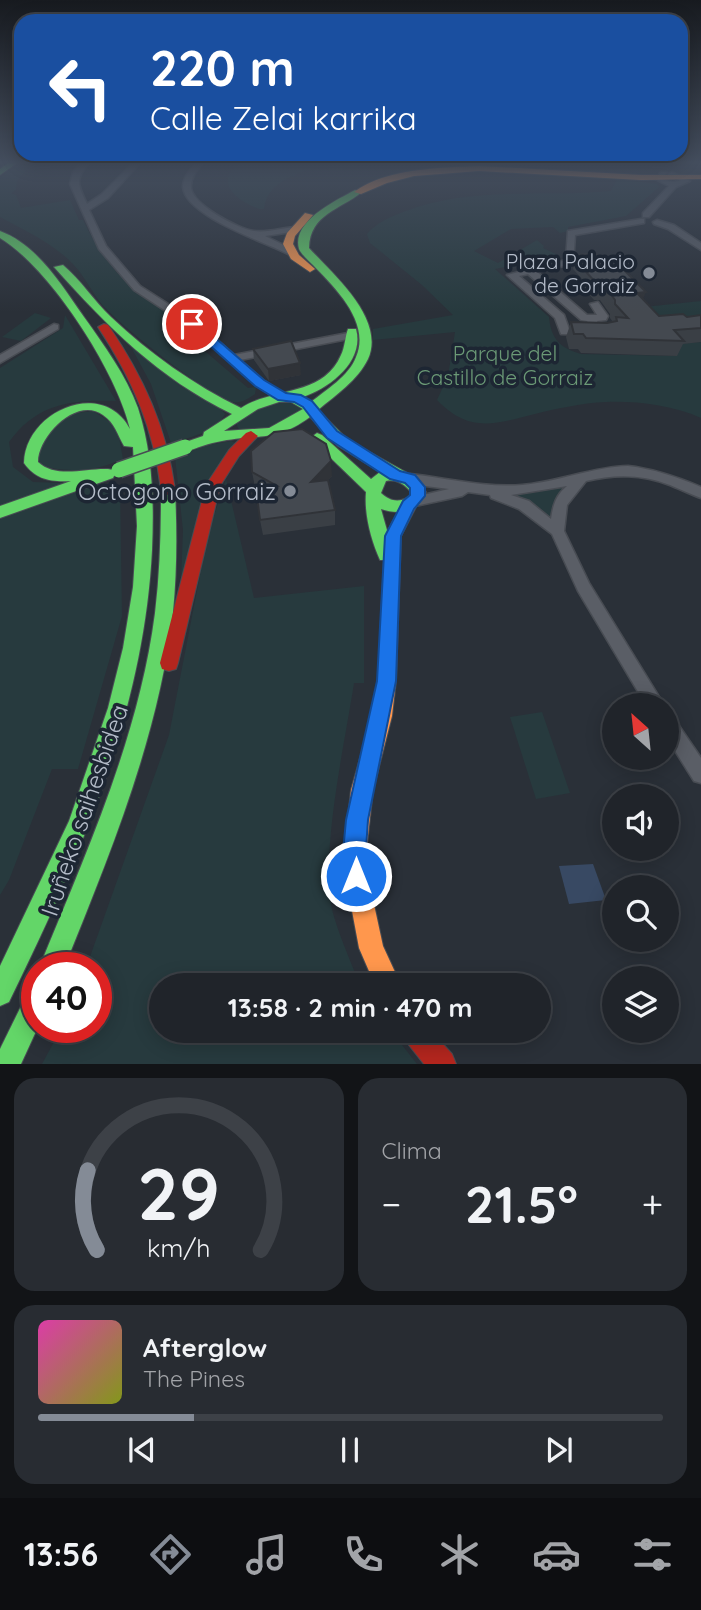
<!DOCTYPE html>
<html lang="es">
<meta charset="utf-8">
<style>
:root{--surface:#20242a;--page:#282c32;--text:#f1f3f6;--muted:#a2a4a8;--line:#3d4147;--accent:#848b96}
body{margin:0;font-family:Quicksand,sans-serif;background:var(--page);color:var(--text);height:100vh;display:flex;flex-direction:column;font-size:26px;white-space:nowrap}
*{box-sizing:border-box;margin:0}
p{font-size:23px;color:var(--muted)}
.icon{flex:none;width:38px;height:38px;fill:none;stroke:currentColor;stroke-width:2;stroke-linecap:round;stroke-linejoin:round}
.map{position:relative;height:1064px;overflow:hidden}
.sheet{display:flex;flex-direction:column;gap:14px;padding:14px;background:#121417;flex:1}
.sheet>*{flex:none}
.top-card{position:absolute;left:14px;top:14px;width:674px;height:147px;border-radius:21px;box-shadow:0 4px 18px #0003,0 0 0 2px var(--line);background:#1a4fa0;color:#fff;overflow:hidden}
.needle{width:46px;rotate:333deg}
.buttons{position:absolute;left:602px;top:693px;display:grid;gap:14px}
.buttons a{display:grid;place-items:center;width:77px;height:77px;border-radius:50%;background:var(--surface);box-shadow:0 4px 18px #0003,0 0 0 2px var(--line);font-size:35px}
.speed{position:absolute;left:21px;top:952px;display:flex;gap:14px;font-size:35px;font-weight:700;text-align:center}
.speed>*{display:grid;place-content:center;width:91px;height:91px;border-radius:50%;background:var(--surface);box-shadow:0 4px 18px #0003,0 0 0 2px var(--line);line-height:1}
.speed .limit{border:10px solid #d22;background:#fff;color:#111}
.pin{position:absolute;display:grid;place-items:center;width:60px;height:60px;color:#fff;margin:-30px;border:4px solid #fff;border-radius:50%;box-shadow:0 2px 7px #0007}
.me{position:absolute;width:77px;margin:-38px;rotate:0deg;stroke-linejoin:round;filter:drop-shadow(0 0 5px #0008)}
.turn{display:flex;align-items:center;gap:24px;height:147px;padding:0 21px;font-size:32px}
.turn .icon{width:91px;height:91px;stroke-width:2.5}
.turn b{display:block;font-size:49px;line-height:60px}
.big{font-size:52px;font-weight:700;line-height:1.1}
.sheet .tile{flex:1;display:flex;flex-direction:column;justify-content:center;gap:10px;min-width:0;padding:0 24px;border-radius:21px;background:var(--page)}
.sheet .dial{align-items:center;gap:0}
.dial svg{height:182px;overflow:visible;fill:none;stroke:var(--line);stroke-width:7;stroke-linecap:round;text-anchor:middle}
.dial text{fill:var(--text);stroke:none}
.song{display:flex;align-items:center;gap:21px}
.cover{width:84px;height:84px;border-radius:10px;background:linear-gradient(135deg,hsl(320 70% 55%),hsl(70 70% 35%))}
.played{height:7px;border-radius:4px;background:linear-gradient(90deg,var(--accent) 25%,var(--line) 25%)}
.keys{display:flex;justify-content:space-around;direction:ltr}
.heat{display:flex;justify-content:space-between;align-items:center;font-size:38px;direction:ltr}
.sheet .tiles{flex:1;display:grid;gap:14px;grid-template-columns:1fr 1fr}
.tile:last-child{grid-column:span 2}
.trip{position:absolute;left:149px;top:973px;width:402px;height:70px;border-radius:35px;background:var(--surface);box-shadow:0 4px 18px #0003,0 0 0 2px var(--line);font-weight:700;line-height:70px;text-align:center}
.tab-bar{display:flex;height:112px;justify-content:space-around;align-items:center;background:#0d0e11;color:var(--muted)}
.tab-bar .icon{width:49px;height:49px}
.tab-bar .on{color:var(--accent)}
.tab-bar b{font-size:32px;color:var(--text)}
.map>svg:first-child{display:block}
.green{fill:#273a3e}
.water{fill:#384963}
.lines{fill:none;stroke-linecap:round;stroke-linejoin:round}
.street-casing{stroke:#484c53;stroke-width:3}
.fast-casing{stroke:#484c53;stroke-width:2}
.slow-casing{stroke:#484c53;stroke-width:2}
.jam-casing{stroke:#484c53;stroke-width:2}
.street{fill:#5a5e66;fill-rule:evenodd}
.fast{fill:#63d668;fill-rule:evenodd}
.slow{fill:#ff974d;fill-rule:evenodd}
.jam{fill:#b3261e;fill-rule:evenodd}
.fast-bridge-casing{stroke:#484c53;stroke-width:18;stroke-linecap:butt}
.fast-bridge{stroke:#63d668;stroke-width:15}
.wall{fill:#3a3f45}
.shaded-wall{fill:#303338}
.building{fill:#444950;stroke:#303338;stroke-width:2}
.route{fill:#1a73e8;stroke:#114b97;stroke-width:2}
.poi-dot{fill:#848b96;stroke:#1d2633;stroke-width:2.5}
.labels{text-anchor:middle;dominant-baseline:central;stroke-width:7;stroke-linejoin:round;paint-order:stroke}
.far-poi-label{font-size:21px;fill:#b4bcc9;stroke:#1d2633;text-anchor:end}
.far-park-label{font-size:21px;fill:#6b9a76;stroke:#1d2633}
.poi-label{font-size:24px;fill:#b4bcc9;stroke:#1d2633;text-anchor:end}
.street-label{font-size:24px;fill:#b4bcc9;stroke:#1d2633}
</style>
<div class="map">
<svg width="701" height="1064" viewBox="0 0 701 1064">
<rect width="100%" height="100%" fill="#2a3038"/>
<g class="green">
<path d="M20 163H33L17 180 16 190 11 193 16 195 21 208 70 200 79 220H83C107 270 130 289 176 318L171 322 248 388 256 387 255 394C248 399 240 404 231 402 212 399 112 319 100 302 89 287 82 272 68 259 48 241 24 230 0 217V177Z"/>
<path d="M238 163H368L334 171 320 166C297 174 267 181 264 209H259C242 202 212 186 238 163Z"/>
<path d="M617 179 657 184 659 187 626 216 568 227V231L560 233 553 227 511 229 474 251 498 263 537 240 544 246 543 248 560 256 495 269 549 317C551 339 560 348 581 354L676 356 667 345 701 342V418C672 405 637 401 606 402 582 403 554 409 531 415 492 425 468 432 437 400L448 376 455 332 373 340V329L453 315 422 285 370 243 367 234C376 223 390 217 403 212 472 185 539 198 611 191Z"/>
<path d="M701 301V329L680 331 644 307Z"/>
<path d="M35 313 51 318 21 341 2 337Z"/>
<path d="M65 315 116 401C71 399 36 404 9 442L13 467 33 482 120 485 122 616 78 769H52L9 880 0 895V368L63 328Z"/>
<path d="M130 345 220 408 225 414C215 433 190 437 171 443L151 384Z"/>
<path d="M285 401 297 403 302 409C291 427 259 431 239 430L236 423 258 409Z"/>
<path d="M93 411 117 426 123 459C87 474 73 471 35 466L32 433 60 415Z"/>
<path d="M231 441 235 443 181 581 183 530 175 457 208 445Z"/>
<path d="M226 479 254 598 364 586V683H354C344 748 324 834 330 898 332 920 352 964 360 985H161V1031H391L417 1064H42L62 1027H96V968H86L169 735 208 534Z"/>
<path d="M562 487 566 488 553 523 501 493H532Z"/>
<path d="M542 712 570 793 536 799 510 717Z"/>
</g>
<path class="water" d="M593 864 606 900 569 904 559 866Z"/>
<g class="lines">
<defs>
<g id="street">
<path d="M81 163H89C74 180 78 185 87 204L102 194 133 163H140L108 198 89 210 106 246 140 286 201 325 234 355 353 332 358 335 353 338 240 360 264 381 289 397 283 401 279 400 256 385 193 329 134 290 99 249 70 184 73 172Z"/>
<path d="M196 163H203C197 170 190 178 191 188 193 205 238 229 254 231 269 233 283 227 298 227V231L265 236 294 250V254H288C265 242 185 216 183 187 183 177 190 170 196 163Z"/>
<path d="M661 172H667L663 179 672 182 681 181 669 176 668 174 672 172 690 181 676 187 649 217H643V213L669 186 655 179Z"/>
<path d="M641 219H644V223L575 235 573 264 537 272 587 315H597L590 304 598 302 608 316 606 320 597 321 603 333 602 335 561 334 555 318 507 275 566 260 568 231ZM528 274 581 320 587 321 591 330 569 329 564 315 519 276Z"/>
<path d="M657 220 674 225 701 243V250L668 229 654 224 653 222Z"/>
<path d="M54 324 58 325V329L0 363V355Z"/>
<path d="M628 466C654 469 677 477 701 487V498C690 494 680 489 670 485 641 474 615 474 586 481L567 505 564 531 589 583 664 705H646L578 591 552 534 519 509 491 498 490 495 468 492 462 496 415 506 410 504 408 501 410 498 449 489 410 484 403 479 410 474C447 478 484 488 522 485 558 482 592 467 628 466ZM567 486C556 495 553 505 551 519L529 501 511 495Z"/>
<path d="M667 715 673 717 701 758V783L694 781 667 738Z"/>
</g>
<g id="fast">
<path d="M8 163H17L0 175V169Z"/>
<path d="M355 190 362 192C340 210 310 214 309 248 333 274 386 319 368 359 358 380 336 395 318 410L348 440 413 476 426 492C418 511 401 516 381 509L394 555 392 560H380C371 540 364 514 366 492L310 438 317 433 322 435 371 479 380 472 338 446 310 417C276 442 259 434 222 441 209 443 197 448 185 452L180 450 178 447 180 444 203 436 204 432 232 414C158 378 107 326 54 267L63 265C81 280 94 301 111 317 149 353 194 385 241 408 273 387 323 397 341 355 345 347 345 337 348 329H356C365 361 330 388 303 397L311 402C326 390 349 376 356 357 371 322 335 288 313 265 309 261 301 254 299 249 291 221 337 200 355 190ZM279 402H291L303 409 269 428 224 431 258 409ZM386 481C397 479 404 484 411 492L409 497C398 503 390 501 381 493Z"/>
<path d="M0 231C38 245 62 286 84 317 104 345 126 375 138 408 153 454 154 503 152 550 144 712 79 859 9 1002L0 1006V966L69 821 108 708 123 648 133 587 137 526 133 447 124 446C117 434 115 423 103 415 77 396 38 436 38 462 56 479 86 468 108 469L113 470 115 474 113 478 0 518V506L71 481C51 482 36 480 24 463 25 412 102 377 130 429 117 372 50 268 0 238Z"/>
<path d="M168 485 175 490C177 531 177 571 173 612 159 736 110 854 64 968H39C86 853 139 737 155 613 160 572 161 531 161 490Z"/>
<path d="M37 988 38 1027 21 1064H0V1049L28 992Z"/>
</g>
<g id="slow">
<path d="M479 166 641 175H701V179L641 180 479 171 414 176 387 183 361 194 354 192C387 168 439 168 479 166Z"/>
<path d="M305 213 313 215 295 236 293 244 299 255 315 269 310 272 291 259 283 244 287 233Z"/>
<path d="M409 499 417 505 401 536 396 681 392 716 373 790 365 863 383 946 401 985H375L359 948 343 863 351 790 372 716 378 681 385 536 404 501Z"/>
</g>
<g id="jam">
<path d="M104 324 108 325C143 376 167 428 175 490L173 494 168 495 161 490C154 429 132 378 98 327Z"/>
<path d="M251 431 258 436 239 456 220 486 178 663 176 669 169 671 162 669 160 663 206 485 229 450 246 433Z"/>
<path d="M401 1031H431L452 1054 456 1064H424L405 1040Z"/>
</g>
</defs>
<use href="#street" class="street-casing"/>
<use href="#fast" class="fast-casing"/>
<use href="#slow" class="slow-casing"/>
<use href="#jam" class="jam-casing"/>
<use href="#street" class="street"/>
<use href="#fast" class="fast"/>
<use href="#slow" class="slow"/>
<use href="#jam" class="jam"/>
<defs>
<path id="fast-bridge" d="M119 470 185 447"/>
</defs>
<use href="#fast-bridge" class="fast-bridge-casing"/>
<use href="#fast-bridge" class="fast-bridge"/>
</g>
<g class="wall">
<path d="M577 255 643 299 659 316 687 317 701 315V342L683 344 677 356 581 353 578 349H569L566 337 571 322 607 323 613 322 610 318V314L600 300H594L582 286 583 280 573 269Z"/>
<path d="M253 349 301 375 269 381 254 360Z"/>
<path d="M252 472 332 476 328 480 335 510V525L263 535 260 520 258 488 255 487Z"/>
</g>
<g class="shaded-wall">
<path d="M646 292 640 306 637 293Z"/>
<path d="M300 363 301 375 269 381 268 369Z"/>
<path d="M331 461 332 476 312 497 311 482Z"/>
</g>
<g class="building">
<path d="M594 253 616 269 622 268 646 292 637 293 659 316 683 314 687 317 701 315V328L674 330 684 341 586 338 583 334H574L571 322 607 323 617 321 616 317 628 318 615 304V300L605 286H599L586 272 593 271 577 255Z"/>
<path d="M291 341 300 363 268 369 253 349Z"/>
<path d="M302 429 326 444 331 461 311 482 328 480 335 510 260 520 256 489 277 486 252 472 251 451 274 432Z"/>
</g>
<linearGradient id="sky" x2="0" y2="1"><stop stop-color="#171a1f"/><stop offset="0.52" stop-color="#444e5e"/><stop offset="1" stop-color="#444e5e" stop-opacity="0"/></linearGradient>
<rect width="701" height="312" fill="url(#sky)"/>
<path class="route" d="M188 321H196L264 380 286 393 301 395 312 401 337 431 400 471 415 475 425 487V496L414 509 401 536 396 681 368 820 365 863 367 876 364 884 356 887 347 884 342 863 346 820 377 681 385 536 403 501 410 495V488L405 483 390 479 327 438 303 407 294 402 278 400 255 386 188 326Z"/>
<g class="poi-dot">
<circle cx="649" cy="273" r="7"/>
<circle cx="290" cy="491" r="7"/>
</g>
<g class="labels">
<g class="far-poi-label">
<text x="635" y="261">Plaza Palacio<tspan x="635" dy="24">de Gorraiz</tspan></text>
</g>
<g class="far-park-label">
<text x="505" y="353">Parque del<tspan x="505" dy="24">Castillo de Gorraiz</tspan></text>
</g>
<g class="poi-label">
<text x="276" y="491">Octogono Gorraiz</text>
</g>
<g class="street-label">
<text transform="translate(84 810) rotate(-71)">Iruñeko saihesbidea</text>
</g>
</g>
</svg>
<div class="buttons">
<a><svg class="needle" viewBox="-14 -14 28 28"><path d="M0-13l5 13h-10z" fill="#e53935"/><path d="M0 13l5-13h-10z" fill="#a2a4a8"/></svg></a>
<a><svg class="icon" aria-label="sound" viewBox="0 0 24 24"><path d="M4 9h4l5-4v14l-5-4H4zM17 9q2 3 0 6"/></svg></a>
<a><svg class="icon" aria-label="search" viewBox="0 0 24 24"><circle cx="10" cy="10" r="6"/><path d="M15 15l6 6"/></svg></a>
<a><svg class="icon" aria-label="layers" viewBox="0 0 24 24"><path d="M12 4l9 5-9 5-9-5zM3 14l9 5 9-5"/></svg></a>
</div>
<div class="speed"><div class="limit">40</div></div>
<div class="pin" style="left:192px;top:324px;background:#d93025"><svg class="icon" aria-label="arrive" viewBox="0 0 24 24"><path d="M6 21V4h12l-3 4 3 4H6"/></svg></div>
<svg class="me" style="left:356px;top:876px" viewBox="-20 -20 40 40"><circle r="17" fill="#1a73e8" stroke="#fff" stroke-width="3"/><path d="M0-11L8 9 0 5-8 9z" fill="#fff"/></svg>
<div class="trip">13:58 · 2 min · 470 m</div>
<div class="top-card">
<div class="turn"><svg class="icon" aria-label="left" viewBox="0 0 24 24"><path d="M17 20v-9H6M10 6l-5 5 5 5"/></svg><div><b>220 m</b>Calle Zelai karrika</div></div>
</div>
</div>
<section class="sheet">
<div class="tiles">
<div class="tile dial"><svg viewBox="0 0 100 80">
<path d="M14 69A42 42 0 1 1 86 69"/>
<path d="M14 69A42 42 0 0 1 10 34" stroke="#848b96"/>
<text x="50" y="56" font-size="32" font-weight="700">29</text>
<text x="50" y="72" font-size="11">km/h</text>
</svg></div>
<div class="tile"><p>Clima</p>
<div class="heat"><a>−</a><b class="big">21.5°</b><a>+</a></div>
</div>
<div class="tile">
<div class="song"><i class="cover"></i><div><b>Afterglow</b><p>The Pines</p></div></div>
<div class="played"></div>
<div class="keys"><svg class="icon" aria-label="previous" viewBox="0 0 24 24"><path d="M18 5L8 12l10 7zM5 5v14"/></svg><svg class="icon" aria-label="pause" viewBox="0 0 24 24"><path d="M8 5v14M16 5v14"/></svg><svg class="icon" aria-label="next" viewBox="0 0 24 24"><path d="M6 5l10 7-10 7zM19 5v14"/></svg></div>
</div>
</div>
</section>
<nav class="tab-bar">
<b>13:56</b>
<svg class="icon on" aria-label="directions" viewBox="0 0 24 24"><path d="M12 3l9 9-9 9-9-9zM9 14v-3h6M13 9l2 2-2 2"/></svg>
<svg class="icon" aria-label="music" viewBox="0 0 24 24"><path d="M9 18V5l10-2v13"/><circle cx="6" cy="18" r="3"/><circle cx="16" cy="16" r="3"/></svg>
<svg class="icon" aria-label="phone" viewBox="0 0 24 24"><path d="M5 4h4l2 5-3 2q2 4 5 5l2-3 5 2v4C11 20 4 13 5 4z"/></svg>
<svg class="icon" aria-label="climate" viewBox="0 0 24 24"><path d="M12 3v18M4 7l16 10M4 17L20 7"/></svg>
<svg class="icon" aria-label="car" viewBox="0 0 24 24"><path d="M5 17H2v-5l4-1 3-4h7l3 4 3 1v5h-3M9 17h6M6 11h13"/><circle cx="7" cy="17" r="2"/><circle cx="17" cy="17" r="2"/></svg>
<svg class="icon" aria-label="filters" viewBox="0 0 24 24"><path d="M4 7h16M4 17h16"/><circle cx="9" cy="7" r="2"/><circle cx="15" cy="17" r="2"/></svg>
</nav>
